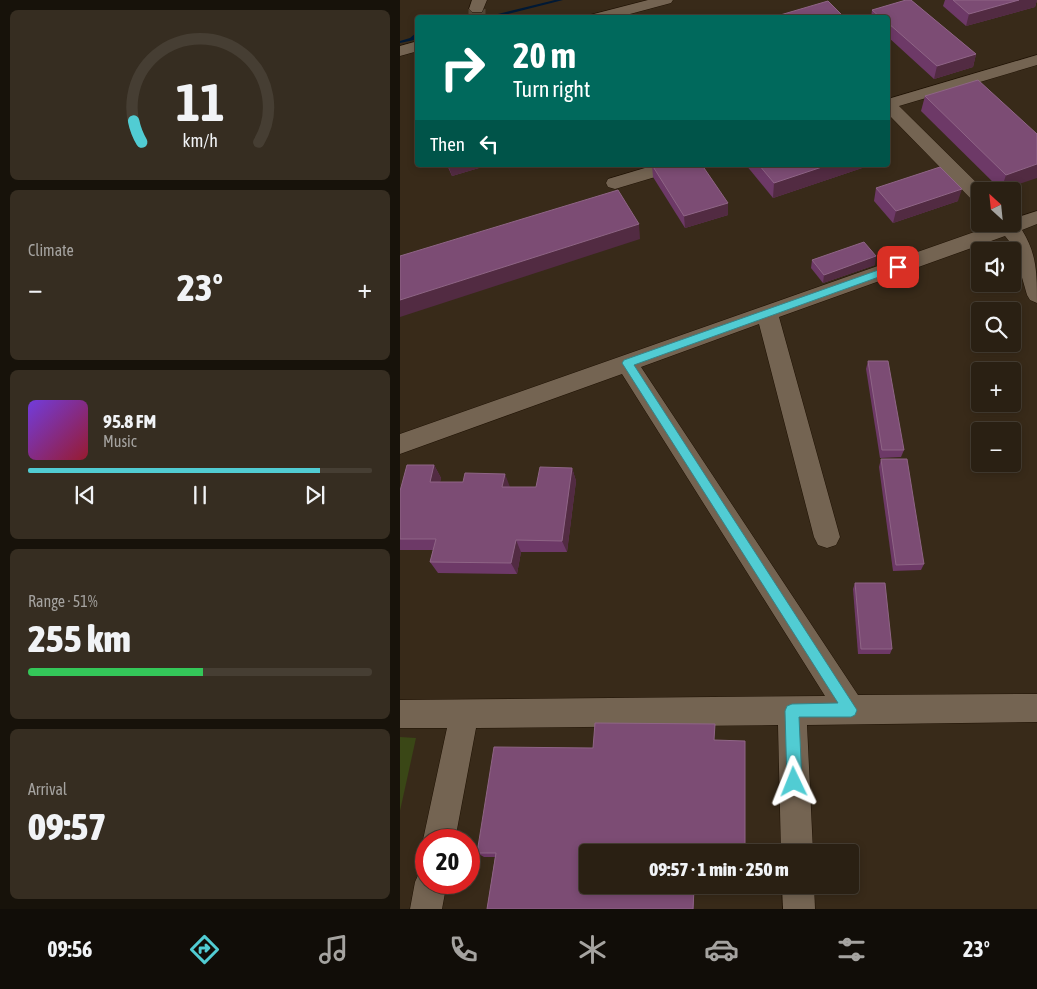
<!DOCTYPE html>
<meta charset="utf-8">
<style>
:root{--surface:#2a2013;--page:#362d21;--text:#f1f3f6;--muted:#a5a3a0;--line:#463e33;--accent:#51ccd3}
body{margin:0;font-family:"Asap Condensed",sans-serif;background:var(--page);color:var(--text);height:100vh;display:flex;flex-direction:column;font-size:19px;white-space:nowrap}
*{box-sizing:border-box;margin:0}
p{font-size:16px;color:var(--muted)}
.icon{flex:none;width:28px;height:28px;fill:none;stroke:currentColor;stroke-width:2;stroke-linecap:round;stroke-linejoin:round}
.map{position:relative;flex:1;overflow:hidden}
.sheet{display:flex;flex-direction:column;gap:10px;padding:10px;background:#17120a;width:400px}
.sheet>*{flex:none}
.guide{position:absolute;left:15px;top:15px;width:475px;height:152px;border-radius:5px;box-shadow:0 2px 8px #0003,0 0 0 1px var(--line);background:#00695c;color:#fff;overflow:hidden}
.needle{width:32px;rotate:333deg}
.fabs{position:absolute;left:571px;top:182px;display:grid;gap:10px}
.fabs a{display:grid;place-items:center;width:50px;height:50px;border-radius:5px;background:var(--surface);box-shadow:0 2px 8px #0003,0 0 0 1px var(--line);font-size:25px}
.speed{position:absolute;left:15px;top:829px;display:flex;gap:10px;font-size:25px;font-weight:700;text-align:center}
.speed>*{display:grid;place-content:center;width:65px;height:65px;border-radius:50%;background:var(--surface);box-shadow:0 2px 8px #0003,0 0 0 1px var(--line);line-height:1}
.speed .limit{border:8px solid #d22;background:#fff;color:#111}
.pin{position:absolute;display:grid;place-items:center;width:42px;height:42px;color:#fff;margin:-21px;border-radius:10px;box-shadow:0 2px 8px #0006}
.me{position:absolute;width:55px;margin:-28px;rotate:358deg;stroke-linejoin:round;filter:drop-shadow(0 0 4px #0008)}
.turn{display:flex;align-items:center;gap:18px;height:105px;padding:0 15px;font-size:22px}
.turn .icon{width:65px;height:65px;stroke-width:2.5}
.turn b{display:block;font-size:35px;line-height:42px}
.then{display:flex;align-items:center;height:48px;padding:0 15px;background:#0003;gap:10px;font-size:19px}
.big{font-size:38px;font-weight:800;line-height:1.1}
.sheet .card{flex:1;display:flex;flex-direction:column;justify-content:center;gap:8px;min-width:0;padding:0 18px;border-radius:8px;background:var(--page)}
.sheet .dial{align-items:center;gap:0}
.dial svg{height:130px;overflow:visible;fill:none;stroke:var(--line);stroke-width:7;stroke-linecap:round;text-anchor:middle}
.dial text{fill:var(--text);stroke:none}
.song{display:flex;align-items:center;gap:15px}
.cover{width:60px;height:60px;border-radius:8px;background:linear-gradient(135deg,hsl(260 70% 55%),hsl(350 70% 35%))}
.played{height:5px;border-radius:2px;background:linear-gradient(90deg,var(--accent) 85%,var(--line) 85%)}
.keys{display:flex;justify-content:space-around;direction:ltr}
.heat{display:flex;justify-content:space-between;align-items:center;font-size:28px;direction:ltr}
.charge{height:8px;border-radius:4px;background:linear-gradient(90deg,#34c759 51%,var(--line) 0)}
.trip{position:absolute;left:179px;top:844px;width:280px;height:50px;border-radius:5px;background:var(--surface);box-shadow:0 2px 8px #0003,0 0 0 1px var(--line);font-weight:800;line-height:50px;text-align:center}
.dock{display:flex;height:80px;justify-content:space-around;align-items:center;background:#110d08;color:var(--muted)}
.dock .icon{width:35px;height:35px}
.dock .current{color:var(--accent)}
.dock b{font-size:22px;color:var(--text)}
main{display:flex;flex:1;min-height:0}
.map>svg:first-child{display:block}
.green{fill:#3a4716}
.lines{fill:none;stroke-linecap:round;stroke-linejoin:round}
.stream{fill:#001935;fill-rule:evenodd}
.minor-tunnel{stroke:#544737;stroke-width:17;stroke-dasharray:17 9;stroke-linecap:butt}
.minor-casing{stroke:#1f1204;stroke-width:1}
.minor{fill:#746452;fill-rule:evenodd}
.wall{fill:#6d3967}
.shaded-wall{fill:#522b42}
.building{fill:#7c4c74;stroke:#8f6586}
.route{fill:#51ccd3;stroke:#358589}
</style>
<main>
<section class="sheet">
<div class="card dial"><svg viewBox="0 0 100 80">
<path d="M14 69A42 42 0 1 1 86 69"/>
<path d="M14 69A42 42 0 0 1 9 56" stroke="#51ccd3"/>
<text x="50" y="56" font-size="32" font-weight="700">11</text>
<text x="50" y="72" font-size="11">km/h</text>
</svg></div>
<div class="card"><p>Climate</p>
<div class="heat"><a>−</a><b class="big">23°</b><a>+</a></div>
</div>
<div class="card">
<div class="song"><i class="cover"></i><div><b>95.8 FM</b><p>Music</p></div></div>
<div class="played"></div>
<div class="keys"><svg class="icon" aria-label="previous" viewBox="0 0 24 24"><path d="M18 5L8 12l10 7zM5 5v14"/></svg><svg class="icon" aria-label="pause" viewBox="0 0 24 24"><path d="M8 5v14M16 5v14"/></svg><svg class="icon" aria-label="next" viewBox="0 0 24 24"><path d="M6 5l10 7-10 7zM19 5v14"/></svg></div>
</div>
<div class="card"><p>Range · 51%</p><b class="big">255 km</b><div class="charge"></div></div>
<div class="card"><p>Arrival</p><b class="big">09:57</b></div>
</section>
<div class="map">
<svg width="637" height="909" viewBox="0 0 637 909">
<rect width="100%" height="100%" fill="#382a19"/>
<path class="green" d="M0 737 16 738 0 811Z"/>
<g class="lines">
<g class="stream">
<path d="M155 0H163L92 18H82Z"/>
<path d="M16 33H18V37L14 40 0 43V41L10 38Z"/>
</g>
<path class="minor-tunnel" d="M77 9V18"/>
<defs>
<g id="minor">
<path d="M72 0H87L82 12H72L69 9Z"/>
<path d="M248 0H273L271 3 215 18H188L190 15Z"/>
<path d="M18 41V51L0 56V46Z"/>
<path d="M637 55V65L499 106 585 191H580V203L573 201 488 114V99Z"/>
<path d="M255 165H285L282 169 215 189 208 187 206 183 208 179Z"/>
<path d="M637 211V224L622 230C637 254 637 274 637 303L630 300 627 295 613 246 605 236 379 317 440 537 436 545 427 548 418 545 414 537 359 324 241 367 458 695 637 694V722L407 725 413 852H381L378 725 76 728 55 840H26V847L23 840 47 728H0V700L425 696 222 374 0 454V434L597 224H612V219Z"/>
<path d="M26 868V882H47L42 909H10L15 882 20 871Z"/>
<path d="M382 885H414L415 909H383Z"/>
</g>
</defs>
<use href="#minor" class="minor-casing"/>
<use href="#minor" class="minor"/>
</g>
<g class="wall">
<path d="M506 0H511L576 54 573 67 534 79 488 37V18H471L472 10Z"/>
<path d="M545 0H637L635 7 566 26 543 6Z"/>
<path d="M525 96 637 134 601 190 521 111Z"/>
<path d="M47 165H89L52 176Z"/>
<path d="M252 165 328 215 285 228 253 177Z"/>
<path d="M346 165H471L373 198Z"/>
<path d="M476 188 558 201 493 223 474 201Z"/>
<path d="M412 260 475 265 423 283 411 268Z"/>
<path d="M468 361 504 450 501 457 480 458 466 369Z"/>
<path d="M481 459 524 564 521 570 493 571 479 467Z"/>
<path d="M34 465 41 478 40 482 110 487H136L172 468 176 481 167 552H121L117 574 38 573 30 562 33 550H0V491Z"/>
<path d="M455 583 492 649 490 654H458L453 589Z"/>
<path d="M315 740 345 889 344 892H294V909H87L95 857H84L77 853 193 748Z"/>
</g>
<g class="shaded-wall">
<path d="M619 0H637L635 7 566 26 569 14Z"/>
<path d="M576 54 573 67 534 79 537 66Z"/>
<path d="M637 164V178L601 190 606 175Z"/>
<path d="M48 165H89L52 176Z"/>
<path d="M428 165H471L373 198 374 183Z"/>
<path d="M562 189 558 201 493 223 496 211Z"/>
<path d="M328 203V215L285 228 284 216Z"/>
<path d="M239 224 240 239 0 317V300Z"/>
<path d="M476 256 475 265 423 283 424 275Z"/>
<path d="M34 465 41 478 37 495 30 482Z"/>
<path d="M172 468 176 481 167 552 162 541Z"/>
<path d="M105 474 110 487H102Z"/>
<path d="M116 540 121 552 117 574 111 563Z"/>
<path d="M294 889V909H293Z"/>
</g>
<g class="building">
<path d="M506 0H511L576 54 537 66 488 23V18H481L472 10Z"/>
<path d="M553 0H619L569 14Z"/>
<path d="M428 1 445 18H370Z"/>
<path d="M578 80 637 134V164L606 175 525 96Z"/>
<path d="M252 165H302L328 203 284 216Z"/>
<path d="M359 165H428L374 183Z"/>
<path d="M540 167 562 189 496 211 476 188Z"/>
<path d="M218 190 239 224 0 300V256Z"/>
<path d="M464 242 476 256 424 275 412 260Z"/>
<path d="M468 361H488L504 450H482Z"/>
<path d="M481 459H507L524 564 496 565Z"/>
<path d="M7 465H34L30 482H63L65 473 105 474 102 487H136L140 467 172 468 162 541 116 540 111 563 30 562 36 539H0V491Z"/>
<path d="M455 583H485L492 649H461Z"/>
<path d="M195 723 315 724 314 740 345 741V852H188V885H345V889H294L293 909H87L96 853H77L94 747 193 748Z"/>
</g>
<path class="route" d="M498 263 503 267 501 269 234 365 457 710 455 715 451 717H399L402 782 399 787 394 789 389 787 387 782 385 711 387 706 392 704 438 703 222 363 224 360Z"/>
</svg>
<div class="fabs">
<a><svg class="needle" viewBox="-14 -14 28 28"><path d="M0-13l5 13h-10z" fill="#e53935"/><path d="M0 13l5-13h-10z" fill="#a5a3a0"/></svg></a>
<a><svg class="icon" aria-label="sound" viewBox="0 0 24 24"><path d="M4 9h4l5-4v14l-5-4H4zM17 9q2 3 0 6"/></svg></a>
<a><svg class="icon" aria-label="search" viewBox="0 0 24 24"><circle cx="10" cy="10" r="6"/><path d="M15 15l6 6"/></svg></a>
<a>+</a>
<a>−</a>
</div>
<div class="speed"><div class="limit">20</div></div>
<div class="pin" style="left:498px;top:267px;background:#d93025"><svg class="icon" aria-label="arrive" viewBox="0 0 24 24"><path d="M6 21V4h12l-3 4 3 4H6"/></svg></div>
<svg class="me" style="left:394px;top:782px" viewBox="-20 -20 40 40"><path d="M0-17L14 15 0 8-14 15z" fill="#51ccd3" stroke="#fff" stroke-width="4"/></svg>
<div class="trip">09:57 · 1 min · 250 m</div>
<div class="guide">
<div class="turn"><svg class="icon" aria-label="right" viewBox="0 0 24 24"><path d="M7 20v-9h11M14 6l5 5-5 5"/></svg><div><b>20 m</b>Turn right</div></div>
<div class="then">Then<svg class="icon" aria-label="left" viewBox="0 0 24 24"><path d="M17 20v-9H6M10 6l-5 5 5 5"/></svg></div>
</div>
</div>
</main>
<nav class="dock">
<b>09:56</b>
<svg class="icon current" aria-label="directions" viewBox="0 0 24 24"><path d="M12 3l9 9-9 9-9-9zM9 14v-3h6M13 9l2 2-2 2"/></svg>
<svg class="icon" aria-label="music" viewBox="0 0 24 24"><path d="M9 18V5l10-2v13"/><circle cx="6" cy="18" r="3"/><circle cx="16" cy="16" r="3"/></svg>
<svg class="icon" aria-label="phone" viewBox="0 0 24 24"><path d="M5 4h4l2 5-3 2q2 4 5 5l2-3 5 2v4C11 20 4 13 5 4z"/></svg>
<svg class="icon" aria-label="climate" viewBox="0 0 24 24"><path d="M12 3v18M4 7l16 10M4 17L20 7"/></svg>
<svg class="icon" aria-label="car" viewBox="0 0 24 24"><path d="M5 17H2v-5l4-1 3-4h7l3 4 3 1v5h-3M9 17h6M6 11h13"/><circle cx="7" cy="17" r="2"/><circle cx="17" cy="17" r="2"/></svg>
<svg class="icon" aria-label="filters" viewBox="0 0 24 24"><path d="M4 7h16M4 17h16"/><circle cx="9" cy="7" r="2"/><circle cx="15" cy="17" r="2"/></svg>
<b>23°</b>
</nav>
